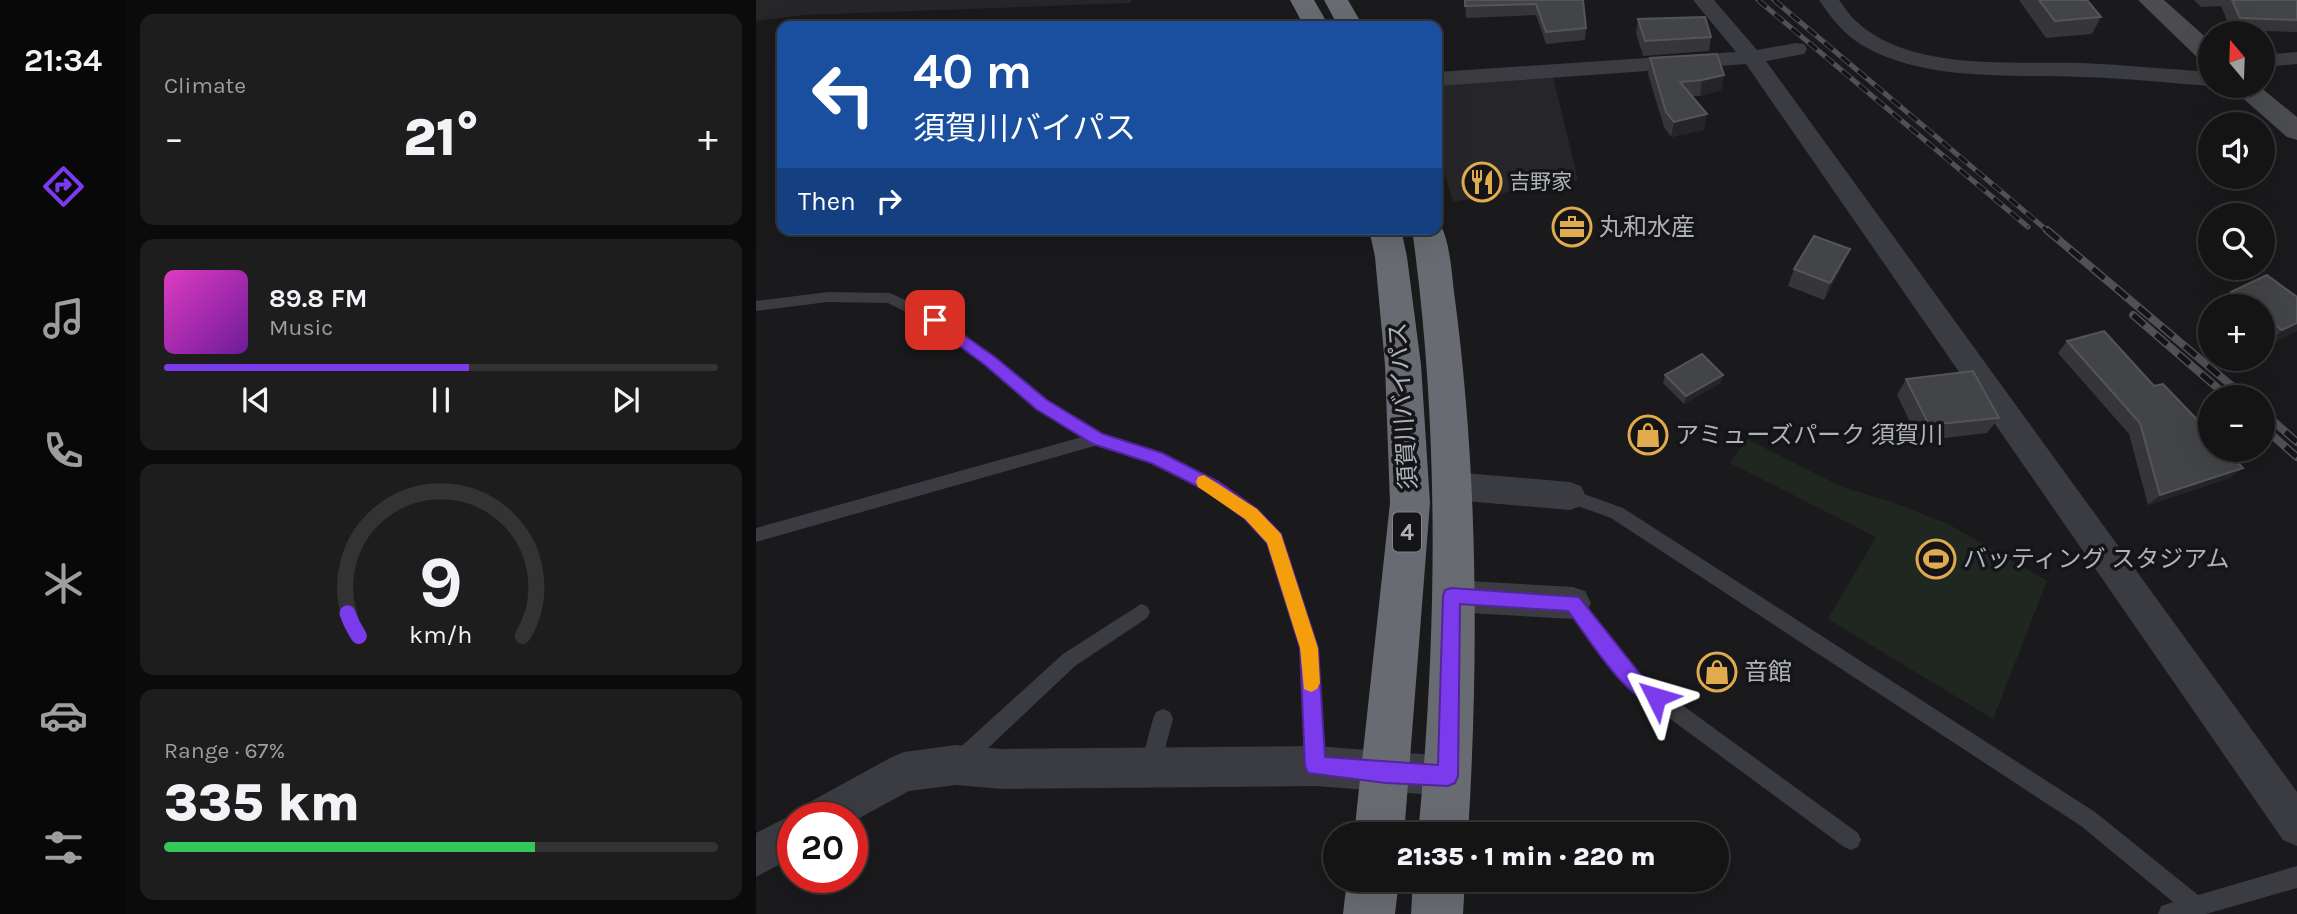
<!DOCTYPE html>
<meta charset="utf-8">
<style>
:root{--surface:#141415;--page:#1d1d1e;--text:#f1f3f6;--muted:#9d9ea0;--line:#333334;--accent:#7c3aed}
body{margin:0;font-family:Karla,"Noto Sans JP",sans-serif;background:var(--page);color:var(--text);height:100vh;display:flex;flex-direction:column;font-size:26px;white-space:nowrap}
*{box-sizing:border-box;margin:0}
p{font-size:23px;color:var(--muted)}
.icon{flex:none;width:38px;height:38px;fill:none;stroke:currentColor;stroke-width:2;stroke-linecap:round;stroke-linejoin:round}
.map{position:relative;flex:1;overflow:hidden}
.sheet{display:flex;flex-direction:column;gap:14px;padding:14px;background:#0b0b0c;width:630px}
.sheet>*{flex:none}
.banner{position:absolute;left:21px;top:21px;width:665px;height:214px;border-radius:14px;box-shadow:0 7px 28px #0002,0 0 0 2px var(--line);background:#1a4fa0;color:#fff;overflow:hidden}
.needle{width:46px;rotate:341deg}
.tools{position:absolute;left:1442px;top:21px;display:grid;gap:14px}
.tools a{display:grid;place-items:center;width:77px;height:77px;border-radius:50%;background:var(--surface);box-shadow:0 7px 28px #0002,0 0 0 2px var(--line);font-size:35px}
.speed{position:absolute;left:21px;top:802px;display:flex;gap:14px;font-size:35px;font-weight:700;text-align:center}
.speed>*{display:grid;place-content:center;width:91px;height:91px;border-radius:50%;background:var(--surface);box-shadow:0 7px 28px #0002,0 0 0 2px var(--line);line-height:1}
.speed .limit{border:10px solid #d22;background:#fff;color:#111}
.pin{position:absolute;display:grid;place-items:center;width:60px;height:60px;color:#fff;margin:-30px;border-radius:14px;box-shadow:0 4px 10px #0006}
.me{position:absolute;width:77px;margin:-38px;rotate:310deg;stroke-linejoin:round;filter:drop-shadow(0 0 5px #0008)}
.turn{display:flex;align-items:center;gap:24px;height:147px;padding:0 21px;font-size:32px}
.turn .icon{width:91px;height:91px;stroke-width:2.5}
.turn b{display:block;font-size:49px;line-height:60px}
.then{display:flex;align-items:center;height:66px;padding:0 21px;background:#0003;gap:14px;font-size:26px}
.big{font-size:52px;font-weight:800;line-height:1.1}
.sheet .card{flex:1;display:flex;flex-direction:column;justify-content:center;gap:10px;min-width:0;padding:0 24px;border-radius:14px;background:var(--page)}
.sheet .dial{align-items:center;gap:0}
.dial svg{height:182px;overflow:visible;fill:none;stroke:var(--line);stroke-width:7;stroke-linecap:round;text-anchor:middle}
.dial text{fill:var(--text);stroke:none}
.song{display:flex;align-items:center;gap:21px}
.cover{width:84px;height:84px;border-radius:10px;background:linear-gradient(135deg,hsl(310 70% 55%),hsl(280 70% 35%))}
.played{height:7px;border-radius:4px;background:linear-gradient(90deg,var(--accent) 55%,var(--line) 55%)}
.keys{display:flex;justify-content:space-around;direction:ltr}
.heat{display:flex;justify-content:space-between;align-items:center;font-size:38px;direction:ltr}
.charge{height:10px;border-radius:5px;background:linear-gradient(90deg,#34c759 67%,var(--line) 0)}
.trip{position:absolute;left:567px;top:822px;width:406px;height:70px;border-radius:35px;background:var(--surface);box-shadow:0 7px 28px #0002,0 0 0 2px var(--line);font-weight:800;line-height:70px;text-align:center}
main{display:flex;flex:1;min-height:0}
.tab-bar{display:flex;flex-direction:column;width:126px;justify-content:space-around;align-items:center;background:#080808;color:var(--muted)}
.tab-bar .icon{width:49px;height:49px}
.tab-bar .selected{color:var(--accent)}
.tab-bar b{font-size:32px;color:var(--text)}
.map>svg:first-child{display:block}
.built{fill:#262629}
.green{fill:#202721}
.lines{fill:none;stroke-linecap:round;stroke-linejoin:round}
.lane{fill:#3b3c41;fill-rule:evenodd}
.street{fill:#3b3c41;fill-rule:evenodd}
.secondary{fill:#4a4c50;fill-rule:evenodd}
.highway{fill:#686b71;fill-rule:evenodd}
.rail-far1-casing{stroke:#4f5155;stroke-width:5}
.rail-casing{stroke:#4f5155;stroke-width:8}
.rail-far1{stroke:#151517;stroke-width:3.5;stroke-dasharray:11;stroke-linecap:butt}
.rail{stroke:#151517;stroke-width:5;stroke-dasharray:15;stroke-linecap:butt}
.wall{fill:#36363a}
.shaded-wall{fill:#252528}
.building{fill:#434447;stroke:#545559;stroke-width:2}
.route{fill:#7c3aed;stroke:#51269a;stroke-width:2}
.slow{fill:#f59e0b}
.labels{text-anchor:middle;dominant-baseline:central;stroke-width:7;stroke-linejoin:round;paint-order:stroke}
.far-poi-label{font-size:21px;fill:#aeb2ba;stroke:#151517;text-anchor:start}
.shield{fill:#151517;stroke:#808389;stroke-width:2}
.shield-label{font-size:23px;font-weight:bold;fill:#aeb2ba}
.poi-label{font-size:24px;fill:#aeb2ba;stroke:#151517;text-anchor:start}
.street-label{font-size:24px;fill:#aeb2ba;stroke:#151517}
</style>
<main>
<nav class="tab-bar">
<b>21:34</b>
<svg class="icon selected" aria-label="directions" viewBox="0 0 24 24"><path d="M12 3l9 9-9 9-9-9zM9 14v-3h6M13 9l2 2-2 2"/></svg>
<svg class="icon" aria-label="music" viewBox="0 0 24 24"><path d="M9 18V5l10-2v13"/><circle cx="6" cy="18" r="3"/><circle cx="16" cy="16" r="3"/></svg>
<svg class="icon" aria-label="phone" viewBox="0 0 24 24"><path d="M5 4h4l2 5-3 2q2 4 5 5l2-3 5 2v4C11 20 4 13 5 4z"/></svg>
<svg class="icon" aria-label="climate" viewBox="0 0 24 24"><path d="M12 3v18M4 7l16 10M4 17L20 7"/></svg>
<svg class="icon" aria-label="car" viewBox="0 0 24 24"><path d="M5 17H2v-5l4-1 3-4h7l3 4 3 1v5h-3M9 17h6M6 11h13"/><circle cx="7" cy="17" r="2"/><circle cx="17" cy="17" r="2"/></svg>
<svg class="icon" aria-label="filters" viewBox="0 0 24 24"><path d="M4 7h16M4 17h16"/><circle cx="9" cy="7" r="2"/><circle cx="15" cy="17" r="2"/></svg>
</nav>
<section class="sheet">
<div class="card"><p>Climate</p>
<div class="heat"><a>−</a><b class="big">21°</b><a>+</a></div>
</div>
<div class="card">
<div class="song"><i class="cover"></i><div><b>89.8 FM</b><p>Music</p></div></div>
<div class="played"></div>
<div class="keys"><svg class="icon" aria-label="previous" viewBox="0 0 24 24"><path d="M18 5L8 12l10 7zM5 5v14"/></svg><svg class="icon" aria-label="pause" viewBox="0 0 24 24"><path d="M8 5v14M16 5v14"/></svg><svg class="icon" aria-label="next" viewBox="0 0 24 24"><path d="M6 5l10 7-10 7zM19 5v14"/></svg></div>
</div>
<div class="card dial"><svg viewBox="0 0 100 80">
<path d="M14 69A42 42 0 1 1 86 69"/>
<path d="M14 69A42 42 0 0 1 9 59" stroke="#7c3aed"/>
<text x="50" y="56" font-size="32" font-weight="700">9</text>
<text x="50" y="72" font-size="11">km/h</text>
</svg></div>
<div class="card"><p>Range · 67%</p><b class="big">335 km</b><div class="charge"></div></div>
</section>
<div class="map">
<svg width="1541" height="914" viewBox="0 0 1541 914">
<rect width="100%" height="100%" fill="#1a1a1c"/>
<g class="built">
<path d="M0 0H375V3L47 15 0 21Z"/>
<path d="M797 76 822 180 697 202 681 148V83Z"/>
</g>
<path class="green" d="M991 439 1086 487 1136 502 1194 525 1291 581 1237 719 1072 619 1120 537 974 463Z"/>
<g class="lines">
<g class="lane">
<path d="M72 292 134 293 184 316 239 357 291 401 347 434 406 453 463 481 501 509 527 539 562 647 569 766 566 773 559 776 552 773 549 766 544 647 512 543 489 519 451 491 395 463 342 445 0 542V528L326 437 281 409 229 365 174 324 132 303 72 302 0 311V301Z"/>
<path d="M814 489 867 508 1339 812 1442 895 1541 866V888L1450 914H1402L1405 906 1417 902 1325 826 855 518 808 501 806 496 808 491Z"/>
<path d="M817 595 823 597 885 675 1102 833 1105 840 1102 847 1095 850 1088 847 871 687 811 609 808 603 811 597Z"/>
<path d="M385 604 391 606 394 612 391 618 319 666 212 767 205 770 198 767 195 760 198 753 307 654Z"/>
<path d="M407 709 414 712 417 719 404 767 401 774 394 777 387 774 384 767 397 719 400 712Z"/>
</g>
<g class="street">
<path d="M937 0H958L1001 50 1040 43 1048 44 1051 49 1048 54 1010 61 1541 792V846L1527 840 990 64 681 86V72L980 52Z"/>
<path d="M1063 0H1083C1089 7 1093 15 1100 21 1153 72 1258 61 1326 63 1369 65 1411 69 1454 72V86C1412 83 1369 78 1327 77 1257 74 1175 82 1111 48 1090 37 1076 19 1063 0Z"/>
<path d="M1541 52V64L1507 67V55Z"/>
<path d="M697 472 814 482 825 486 830 496 825 506 814 510 697 500 686 496 681 486 686 476Z"/>
<path d="M695 580 817 587 829 591 835 603 829 615 817 619 695 612 683 607 678 596 683 585Z"/>
<path d="M200 745 246 749 559 746 692 756 706 762 712 776 706 790 692 796 559 786 246 789 200 785 153 791 96 822V817H37V857L0 877V833L37 814 46 817 52 803 134 758 148 752Z"/>
</g>
<g class="secondary">
<path d="M1382 0H1408L1454 41V63L1445 61Z"/>
<path d="M1473 86H1503L1541 117V140L1531 137Z"/>
</g>
<g class="highway">
<path d="M534 0H558L573 26H548Z"/>
<path d="M568 0H592L607 26H582Z"/>
<path d="M681 221C693 231 696 275 698 292 722 470 723 655 712 835H662C681 635 684 429 656 229H681Z"/>
<path d="M613 229H645L651 257 665 365 674 503 648 835H598L634 503 629 365 619 257Z"/>
<path d="M591 880H643L639 914H587Z"/>
<path d="M657 880H709L707 914H655Z"/>
</g>
<defs>
<g id="rail-far1">
<path d="M1002 0 1272 227"/>
<path d="M1018 0 1293 232"/>
</g>
<g id="rail">
<path d="M1291 230 1489 397"/>
<path d="M1377 315 1472 397"/>
<path d="M1507 412 1541 442"/>
<path d="M1507 427 1541 457"/>
</g>
</defs>
<use href="#rail-far1" class="rail-far1-casing"/>
<use href="#rail" class="rail-casing"/>
<use href="#rail-far1" class="rail-far1"/>
<use href="#rail" class="rail"/>
</g>
<g class="wall">
<path d="M709 0H827L830 28 829 40 790 44 780 15 710 18Z"/>
<path d="M1263 0H1331L1345 17 1336 34 1290 38Z"/>
<path d="M1438 0H1541V32L1475 30 1465 6 1445 7Z"/>
<path d="M882 19 955 37 953 51 887 56 880 33Z"/>
<path d="M894 58 968 75 965 90 944 96H936L948 130 915 137 908 127 892 74Z"/>
<path d="M1086 266 1068 300 1032 286 1038 269Z"/>
<path d="M1475 292 1541 297V331L1508 347 1507 306H1461Z"/>
<path d="M1311 341 1398 386 1487 468 1474 478 1392 505 1373 434 1302 353Z"/>
<path d="M909 375H967L964 383 928 404 907 383Z"/>
<path d="M1150 379 1243 418 1231 433 1163 441 1141 395Z"/>
</g>
<g class="shaded-wall">
<path d="M968 75 965 90 944 96 946 80Z"/>
<path d="M951 114 948 130 915 137 918 122Z"/>
<path d="M1094 249 1086 266 1068 300 1074 283Z"/>
<path d="M1541 323V331L1508 347 1526 330Z"/>
<path d="M967 375 964 383 928 404 930 396Z"/>
<path d="M1487 468 1474 478 1392 505 1404 495Z"/>
</g>
<g class="building">
<path d="M709 0H827L830 28 790 32 780 4 709 6Z"/>
<path d="M1283 0H1331L1345 17 1299 21Z"/>
<path d="M1476 0H1541V20L1484 18Z"/>
<path d="M949 17 955 37 889 41 882 19Z"/>
<path d="M961 54 968 75 946 80 924 82 951 114 918 122 910 112 894 58Z"/>
<path d="M1058 236 1094 249 1074 283 1038 269Z"/>
<path d="M1511 275 1541 297V323L1526 330 1507 316V306H1494L1475 292Z"/>
<path d="M1348 331 1398 386 1407 384 1454 433V450H1470L1487 468 1404 495 1384 423 1311 341Z"/>
<path d="M946 354 967 375 930 396 909 375Z"/>
<path d="M1217 371 1243 418 1173 425 1150 379Z"/>
</g>
<path class="route" d="M179 315 239 357 291 400 347 434 406 453 463 482 501 509 525 534 562 648 569 757 682 765 687 596 689 590 695 588 823 597 885 675 907 691 909 697 907 704 900 707C864 692 835 641 812 611L704 604 702 776 699 783 692 786 630 783 552 773 549 766 544 648 511 543 489 519 451 491 395 463 337 444 280 409 229 365 174 324V317Z"/>
<path class="slow" d="M448 475 501 509 525 534 562 648 564 683 561 689 555 692 548 689 544 648 511 543 489 519 442 487 440 482 442 477Z"/>
<defs>
<symbol id="restaurant-ring" viewBox="-11 -11 22 22"><circle r="9.5" fill="#151517" stroke="#e0aa4e" stroke-width="1.5"/><path d="M-5-6h1v4h1v-4h1v4h1v-4h1v5L-1.5 .5V6h-2V.5L-5-1ZM5-6V6H3V1.5H1.5Q1.5-4 5-6Z" fill="#e0aa4e"/></symbol>
<symbol id="office-ring" viewBox="-11 -11 22 22"><circle r="9.5" fill="#151517" stroke="#e0aa4e" stroke-width="1.5"/><path d="M-6-3h4V-5.5h4V-3h4V5H-6ZM-1-4.5V-3h2v-1.5ZM-6 0V1H6V0Z" fill="#e0aa4e"/></symbol>
<symbol id="shop-ring" viewBox="-11 -11 22 22"><circle r="9.5" fill="#151517" stroke="#e0aa4e" stroke-width="1.5"/><path d="M-5-2.5h2.3a2.7 3.5 0 0 1 5.4 0H5L5.5 6h-11ZM-1.5-2.5h3a1.5 2.3 0 0 0-3 0Z" fill="#e0aa4e"/></symbol>
<symbol id="stadium-ring" viewBox="-11 -11 22 22"><circle r="9.5" fill="#151517" stroke="#e0aa4e" stroke-width="1.5"/><path d="M0-5a6.5 5 0 1 0 0 10a6.5 5 0 1 0 0-10ZM-3.5-1.8h7v3.6h-7Z" fill="#e0aa4e"/></symbol>
</defs>
<g fill-rule="evenodd">
<use href="#restaurant-ring" x="704" y="160" width="44" height="44"/>
<use href="#office-ring" x="794" y="205" width="44" height="44"/>
<use href="#shop-ring" x="870" y="413" width="44" height="44"/>
<use href="#stadium-ring" x="1158" y="537" width="44" height="44"/>
<use href="#shop-ring" x="939" y="650" width="44" height="44"/>
</g>
<g class="labels">
<g class="far-poi-label">
<text x="753" y="182">吉野家</text>
</g>
<rect class="shield" x="637" y="512.5" width="28" height="39" rx="5"/>
<g class="shield-label">
<text x="651" y="532">4</text>
</g>
<g class="poi-label">
<text x="843" y="227">丸和水産</text>
<text x="919" y="435">アミューズパーク 須賀川</text>
<text x="1207" y="559">バッティング スタジアム</text>
<text x="988" y="672">音館</text>
</g>
<g class="street-label">
<text transform="translate(647 406) rotate(-94)">須賀川バイパス</text>
</g>
</g>
</svg>
<div class="tools">
<a><svg class="needle" viewBox="-14 -14 28 28"><path d="M0-13l5 13h-10z" fill="#e53935"/><path d="M0 13l5-13h-10z" fill="#9d9ea0"/></svg></a>
<a><svg class="icon" aria-label="sound" viewBox="0 0 24 24"><path d="M4 9h4l5-4v14l-5-4H4zM17 9q2 3 0 6"/></svg></a>
<a><svg class="icon" aria-label="search" viewBox="0 0 24 24"><circle cx="10" cy="10" r="6"/><path d="M15 15l6 6"/></svg></a>
<a>+</a>
<a>−</a>
</div>
<div class="speed"><div class="limit">20</div></div>
<div class="pin" style="left:179px;top:320px;background:#d93025"><svg class="icon" aria-label="arrive" viewBox="0 0 24 24"><path d="M6 21V4h12l-3 4 3 4H6"/></svg></div>
<svg class="me" style="left:900px;top:697px" viewBox="-20 -20 40 40"><path d="M0-17L14 15 0 8-14 15z" fill="#7c3aed" stroke="#fff" stroke-width="4"/></svg>
<div class="trip">21:35 · 1 min · 220 m</div>
<div class="banner">
<div class="turn"><svg class="icon" aria-label="left" viewBox="0 0 24 24"><path d="M17 20v-9H6M10 6l-5 5 5 5"/></svg><div><b>40 m</b>須賀川バイパス</div></div>
<div class="then">Then<svg class="icon" aria-label="right" viewBox="0 0 24 24"><path d="M7 20v-9h11M14 6l5 5-5 5"/></svg></div>
</div>
</div>
</main>
